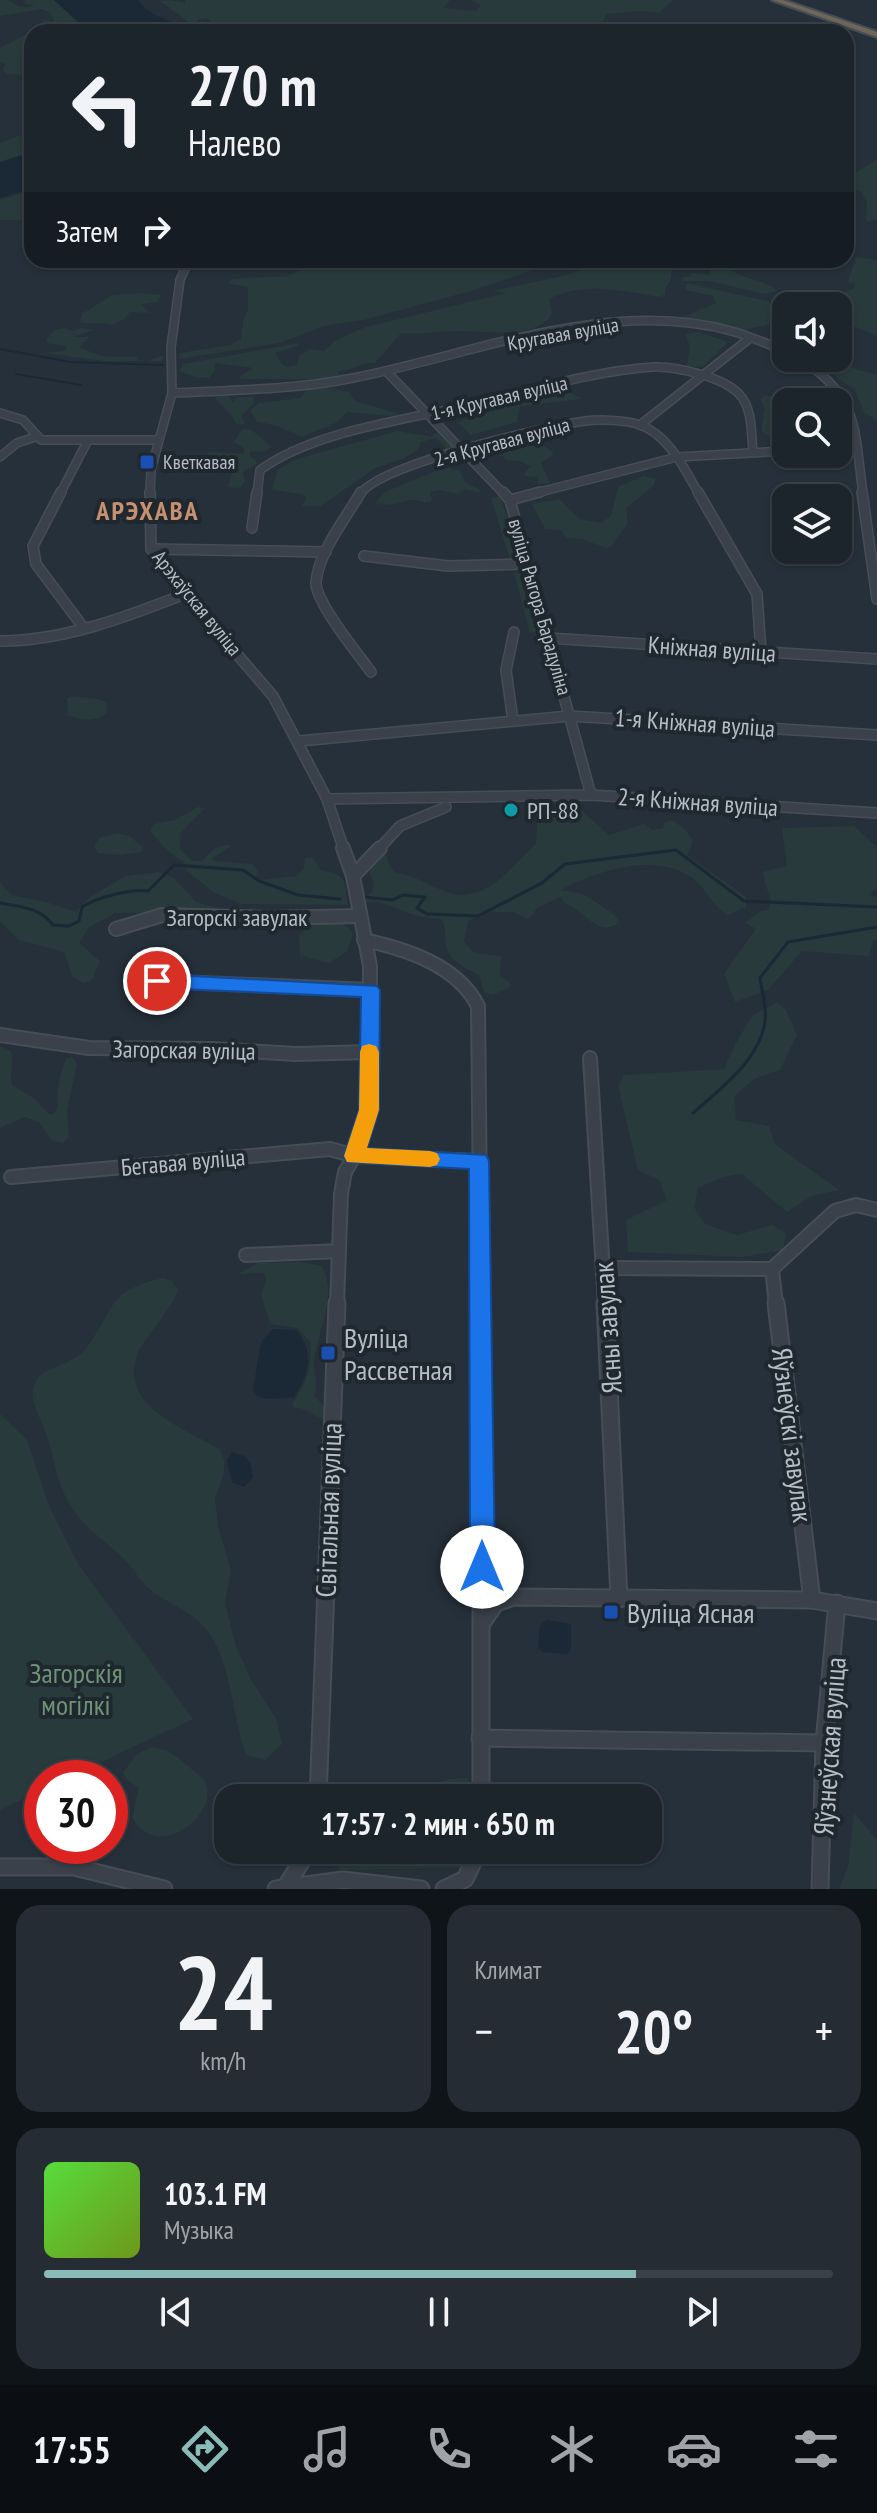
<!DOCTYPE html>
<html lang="ru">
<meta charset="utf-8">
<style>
:root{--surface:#1c242c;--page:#252c34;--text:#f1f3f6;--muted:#a0a4a9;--line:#3a4148;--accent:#8bbbb9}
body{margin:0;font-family:"PT Sans Narrow",sans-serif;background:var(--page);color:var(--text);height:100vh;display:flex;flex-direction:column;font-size:30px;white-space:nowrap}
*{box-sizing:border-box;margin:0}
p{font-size:26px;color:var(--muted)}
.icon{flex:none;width:44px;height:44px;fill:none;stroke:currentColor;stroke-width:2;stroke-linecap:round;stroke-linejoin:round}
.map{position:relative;height:1889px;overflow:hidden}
.drawer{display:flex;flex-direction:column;gap:16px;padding:16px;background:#0f1418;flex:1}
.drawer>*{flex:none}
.top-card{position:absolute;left:24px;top:24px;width:830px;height:244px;border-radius:24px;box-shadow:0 2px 6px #0004,0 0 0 2px var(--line);background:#1c242c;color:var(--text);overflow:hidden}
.tools{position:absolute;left:772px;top:292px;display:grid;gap:16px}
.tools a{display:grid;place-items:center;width:80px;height:80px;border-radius:16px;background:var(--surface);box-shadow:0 2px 6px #0004,0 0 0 2px var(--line);font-size:40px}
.speed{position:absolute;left:24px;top:1760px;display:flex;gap:16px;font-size:40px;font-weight:700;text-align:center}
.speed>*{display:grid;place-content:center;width:104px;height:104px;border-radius:50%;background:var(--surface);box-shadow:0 2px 6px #0004,0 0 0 2px var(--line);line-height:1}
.speed .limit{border:12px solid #d22;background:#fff;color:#111}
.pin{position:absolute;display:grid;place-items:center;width:68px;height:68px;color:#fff;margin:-34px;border:4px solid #fff;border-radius:50%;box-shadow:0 2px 8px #0007}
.me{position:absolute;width:88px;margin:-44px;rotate:0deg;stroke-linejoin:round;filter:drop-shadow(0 0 6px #0008)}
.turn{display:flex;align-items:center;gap:28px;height:168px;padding:0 32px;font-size:36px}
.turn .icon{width:104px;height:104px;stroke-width:2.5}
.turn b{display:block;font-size:56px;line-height:68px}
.then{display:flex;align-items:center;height:76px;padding:0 32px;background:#0003;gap:16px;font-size:30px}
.big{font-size:60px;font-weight:600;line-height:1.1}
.drawer .widget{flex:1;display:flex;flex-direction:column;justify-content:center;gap:12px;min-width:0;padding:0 28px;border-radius:24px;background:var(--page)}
.drawer .dial{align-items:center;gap:0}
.dial b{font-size:104px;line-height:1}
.song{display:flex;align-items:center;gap:24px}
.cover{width:96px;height:96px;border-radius:12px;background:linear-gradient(135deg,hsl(110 70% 55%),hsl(80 70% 35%))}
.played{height:8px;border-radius:4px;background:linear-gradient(90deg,var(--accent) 75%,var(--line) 75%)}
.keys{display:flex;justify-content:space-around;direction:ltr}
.heat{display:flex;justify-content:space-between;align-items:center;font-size:44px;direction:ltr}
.drawer .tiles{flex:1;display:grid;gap:16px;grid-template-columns:1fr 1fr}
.widget:last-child{grid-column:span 2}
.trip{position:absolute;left:214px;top:1784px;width:448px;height:80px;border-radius:24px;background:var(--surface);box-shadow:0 2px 6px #0004,0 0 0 2px var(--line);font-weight:600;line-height:80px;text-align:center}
.tabs{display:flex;height:128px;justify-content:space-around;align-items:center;background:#0b0e12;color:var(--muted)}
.tabs .icon{width:56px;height:56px}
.tabs .active{color:var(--accent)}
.tabs b{font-size:36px;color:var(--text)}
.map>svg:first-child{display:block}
.green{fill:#283a3b}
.water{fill:#1b2836}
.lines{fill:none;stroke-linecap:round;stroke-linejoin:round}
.stream-far1{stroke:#1b2836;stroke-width:2}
.stream{stroke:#1b2836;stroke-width:3}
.minor-far3-casing{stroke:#464d56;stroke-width:10}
.minor-far2-casing{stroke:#464d56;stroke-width:12}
.minor-far1-casing{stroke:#464d56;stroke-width:16}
.minor-casing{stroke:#464d56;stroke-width:19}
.highway-casing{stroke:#454d55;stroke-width:4}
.minor-far3{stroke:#3a414a;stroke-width:7}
.minor-far2{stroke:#3a414a;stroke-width:9}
.minor-far1{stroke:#3a414a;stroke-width:12}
.minor{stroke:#3a414a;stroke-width:15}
.highway{fill:#6f6558;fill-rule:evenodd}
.route{fill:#1a73e8;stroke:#114b97;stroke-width:2}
.slow{fill:#f59e0b}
.transit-dot{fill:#1a4fb4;stroke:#1f272f;stroke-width:3}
.culture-dot{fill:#0f9aa8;stroke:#1f272f;stroke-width:3}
.labels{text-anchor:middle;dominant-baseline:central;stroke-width:8;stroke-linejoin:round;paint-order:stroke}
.far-street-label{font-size:20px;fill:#b5bdc6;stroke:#1f272f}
.far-poi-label{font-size:20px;fill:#b5bdc6;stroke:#1f272f;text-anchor:start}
.street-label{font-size:24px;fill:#b5bdc6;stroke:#1f272f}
.poi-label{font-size:24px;fill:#b5bdc6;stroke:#1f272f;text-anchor:start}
.far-district-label{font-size:26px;font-weight:bold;letter-spacing:2px;fill:#c7906f;stroke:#1f272f}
.near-street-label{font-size:28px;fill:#b5bdc6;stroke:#1f272f}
.near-poi-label{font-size:28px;fill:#b5bdc6;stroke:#1f272f;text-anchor:start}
.near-park-label{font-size:28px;fill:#6f9475;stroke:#1f272f}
</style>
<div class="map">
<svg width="877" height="1889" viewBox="0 0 877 1889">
<rect width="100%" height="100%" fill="#26303a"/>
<g class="green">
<path d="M0 0H8L20 7 35 6 23 3 26 0H54L89 32H32V56L23 75 6 74 3 70 5 64 0 63V48L46 24 40 19 54 21 51 13 41 9 0 16Z"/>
<path d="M171 0 185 3V0H450L443 8 476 11 481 5 471 0H673L659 13 639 11 606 14 602 24 582 32H209L215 27 207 18 197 20 202 26 198 29 160 1Z"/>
<path d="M21 135 32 139V152L0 162V143Z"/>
<path d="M877 159V220L866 222 867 203 861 191 846 187V179Z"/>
<path d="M32 190V220H0V200Z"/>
<path d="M856 257 877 260V336L838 320V306H831L841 300 843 293 854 288 855 284 848 282Z"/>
<path d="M315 260H581L554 263 471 291 364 320 328 325 279 343 179 359 180 353 230 345 241 339 243 321 248 310V287L227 283 232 279 287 276 317 262Z"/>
<path d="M606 260H673L671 280 665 288V294L660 297C622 291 584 281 549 299 550 305 554 312 550 317 534 339 482 331 458 331 439 331 420 335 401 333L375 363C360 362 354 370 340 371L338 373 341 376 335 379H243L238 378 253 368 215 363V371L209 378 195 377 179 371 183 364 298 343V346L275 353 282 364 287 367 297 365 299 355 310 349 324 351 336 340 366 327 506 293 492 291 563 276Z"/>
<path d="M711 260H743L734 262 730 269C739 279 761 278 778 291L765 294 709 281H682L683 277 690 276 691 273 710 275Z"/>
<path d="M687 283 788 306 786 321 743 330 684 317 716 303 713 296 685 290Z"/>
<path d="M141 293 161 295 157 302 141 304 150 313 130 312 123 320 112 325C101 320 91 326 80 322L82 314 112 295Z"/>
<path d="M65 328 72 331 81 328 93 330 73 337H89L79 347 101 356 138 357 137 360 148 361 164 355 162 361H103L43 353 64 351 67 346 47 343V339L54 330Z"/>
<path d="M698 332 728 342 703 367 687 366 690 346 685 334Z"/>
<path d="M809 358H838L857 370 877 374V421L864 412 855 390Z"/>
<path d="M332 388 349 392 355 401 400 414 390 416 347 412 338 422 302 437 275 425 257 422 250 410 259 403 301 398 307 389Z"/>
<path d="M565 390 582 399 520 406 517 422 471 435 458 423 487 408Z"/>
<path d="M220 394 227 395 233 402 237 397H253L254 403 241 416 245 424H236C233 413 222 408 215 398Z"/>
<path d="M763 396H771L786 404V442L770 438 761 431 765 408 760 399Z"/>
<path d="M242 429 252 430 272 447 264 452 251 451 249 455 258 463 243 472 245 481 240 488 228 487 236 460 208 455V452L243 454 245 449 234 442Z"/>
<path d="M397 431 434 437 433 434 437 433 455 448 449 451 436 438 421 442 418 449 405 458 375 468 321 506H302L306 498 302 494 272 490 277 470 297 459Z"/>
<path d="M531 437 552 451 553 455 541 463 550 483 537 484 538 477 523 476 530 466 519 461 506 460 494 447Z"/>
<path d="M445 467 460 471 465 482 480 490V493L466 489 458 494 439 490 430 492 432 499 430 502C425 503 421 501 416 500 403 499 391 509 375 503L385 492Z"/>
<path d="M643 476 656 479 654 485 626 508 628 523 612 545 606 548 582 539 566 538 561 530 545 529 532 504 559 499 580 519 601 523 611 516 618 487Z"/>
<path d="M500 496 521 559 519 561 511 563 491 498Z"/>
<path d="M524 572 540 628 535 632 530 633 514 573Z"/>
<path d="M72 696 99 699 107 703 106 714C93 722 82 721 68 715L67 698Z"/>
<path d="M198 807 205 808 180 834V849L192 861H202L214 849 229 844 230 847 212 858 214 861 253 864 258 871 256 877 260 880 297 876 304 868 305 858 312 857 321 870C349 876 344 881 348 905L241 904 213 892 187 871 184 862C169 854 160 843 150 830L154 824 175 820Z"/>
<path d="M568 809 582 811 609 835 644 824 652 830 663 828 664 823 672 820 684 828 693 841 687 855 746 897V907L728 915C712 907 705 885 688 875 650 853 595 872 561 890L583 894 614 914 620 922C598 939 586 911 564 903L561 897 538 907 529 919 513 912H485L468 922 464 941 474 953 501 956 500 976 509 982 510 987 493 995 484 992 479 975C466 968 448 961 446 944 444 934 447 930 441 919L420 917 380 902H366L365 898 372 892 374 882 369 872 381 851 386 850 388 863 394 872C414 875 428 885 447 892 484 906 511 867 536 844L537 823Z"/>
<path d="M854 826 877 847V888L870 894 877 898V940H873L869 956 802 951 768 990 735 1002 724 974 756 929 745 923 761 911 769 910 771 902 762 872 787 866 782 828Z"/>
<path d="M117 833 129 836 143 847 141 852 120 855 98 853 94 847 99 838Z"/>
<path d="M160 872 174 878 196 902 228 911 115 913 89 927 79 943 100 961 92 980 84 983 73 977 64 952 19 940 0 921V882L11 895 46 902 76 912 89 898 125 876Z"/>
<path d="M311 920C327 921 345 918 353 934L347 951 329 963 300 955 299 937Z"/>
<path d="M777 1002 786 1010 797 1035 780 1070 754 1079 734 1097 736 1120 769 1126 775 1144 839 1190 812 1196 787 1212 742 1174 723 1177 698 1188 694 1207 705 1224 737 1235 772 1225 786 1234 783 1250 743 1257 628 1252 626 1220 667 1200 659 1180 638 1170 618 1086 624 1075 725 1069C725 1062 748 1020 753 1016 760 1011 770 1006 777 1002Z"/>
<path d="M0 1046 11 1051C14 1063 9 1073 12 1085L35 1099 49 1114H54L58 1106C55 1092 61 1072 66 1059L72 1056 77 1064 67 1110 69 1137 63 1143 52 1141 39 1122 25 1117 0 1128Z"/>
<path d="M301 1262 322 1266C338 1296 319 1327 314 1358 312 1371 319 1381 314 1395L325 1408 324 1419C313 1417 308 1408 293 1407L292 1404C306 1385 313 1366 310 1342L298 1328 270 1324 261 1295 266 1280 264 1273 241 1274V1272L259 1263Z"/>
<path d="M163 1278 172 1281 178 1290C169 1315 142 1338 136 1358 121 1407 186 1429 219 1449L224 1459V1474L215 1499 218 1527 231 1570 225 1603 236 1647 252 1681 276 1718 282 1744 265 1760 246 1755C233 1718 232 1674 213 1639 199 1613 168 1605 147 1587 138 1579 133 1567 124 1559 105 1540 82 1527 69 1503 57 1483 54 1456 46 1434 40 1416 28 1402 35 1383 41 1365 72 1368 87 1347 117 1307 106 1291 163 1278Z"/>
<path d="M0 1414 27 1440 50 1508 78 1564 193 1719 67 1778H42V1790L0 1810Z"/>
<path d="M151 1747C167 1748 177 1757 189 1767 193 1771 201 1775 204 1780 224 1812 156 1865 132 1817L139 1788 127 1780 123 1773 135 1756Z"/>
<path d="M467 1778 474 1788V1798H393L450 1779Z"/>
<path d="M854 1813 877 1840V1889H839L848 1867Z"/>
<path d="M330 1850H473L468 1860 457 1868 341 1870 328 1857Z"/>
</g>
<g class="water">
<path d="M54 0H138C152 20 173 18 192 32H89Z"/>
<path d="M32 152V188L0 198V162Z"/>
<path d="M273 1329 296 1330C315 1351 309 1375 294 1397L268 1399 257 1396 253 1390 261 1342Z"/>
<path d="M232 1452 244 1456 250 1463 253 1477 244 1487 232 1482 227 1461Z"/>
<path d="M547 1620 571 1624V1649L568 1654 542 1652 538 1646 540 1625Z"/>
</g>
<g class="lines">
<g class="stream-far1">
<path d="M0 349 70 362 163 365"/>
<path d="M16 374 81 385"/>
</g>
<g class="stream">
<path d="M365 897 392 900 403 895 425 897 417 908 427 914 478 916 542 883 565 864 676 850 744 901 877 907"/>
<path d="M0 903C21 907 39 907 53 925L69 926 79 921 82 907C96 898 131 888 148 891L174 865 243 870 259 881 298 895 340 899"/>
<path d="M693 1113C720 1089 760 1060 765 1021 767 1007 762 992 760 978L788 942 877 927"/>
</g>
<defs>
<g id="minor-far3">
<path d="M799 358C860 397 854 428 863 494"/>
<path d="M386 371 504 494"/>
<path d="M172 393C232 390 294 390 353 378 475 354 610 296 735 332 752 337 769 345 786 351"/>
<path d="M0 413 23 420 41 440H158"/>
<path d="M640 425 750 338"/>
<path d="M838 449 856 448"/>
<path d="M0 457 17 443 38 436"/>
<path d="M60 494 87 442"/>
<path d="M150 494 151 470 172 393 171 347 180 280 189 260"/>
<path d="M257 494 260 470C315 430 408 420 474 404 533 390 593 371 653 367 676 366 723 377 739 394 753 408 751 434 753 452"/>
<path d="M360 494C382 464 543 427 585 421 599 419 627 420 640 425 669 435 685 470 699 494"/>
<path d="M532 494 677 457 786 451"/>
</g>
<g id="minor-far2">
<path d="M61 492 33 546 36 564 83 627"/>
<path d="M150 492 151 549 185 594 273 696 327 799 344 850"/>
<path d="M361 492C346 518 319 551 316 582 315 602 358 654 371 672"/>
<path d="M503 492 510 500 591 795"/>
<path d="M698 492 757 594 761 652"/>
<path d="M862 492 877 599"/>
<path d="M510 500 540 492"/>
<path d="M252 528 257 492"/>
<path d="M151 549 326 552"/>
<path d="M364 556 448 566 525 564"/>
<path d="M548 638 877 659"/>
<path d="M0 641C64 641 126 617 185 594"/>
<path d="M513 721 506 670 514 632"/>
<path d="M299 741 570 716 877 735"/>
<path d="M327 799 591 795 877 813"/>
<path d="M378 850 400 826 446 807"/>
</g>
<g id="minor-far1">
<path d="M353 876 380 848"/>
<path d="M116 929 162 915 273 918 360 916"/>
<path d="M364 940C406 949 457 965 478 1006L481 1305"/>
<path d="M131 980 371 990"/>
<path d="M0 1035 89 1048 210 1049 297 1054 369 1052"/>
<path d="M590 1058 605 1305"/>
<path d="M11 1177 330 1149 355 1156 479 1161"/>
<path d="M246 1255 339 1251"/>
<path d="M603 1268 772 1269 835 1211 856 1205 877 1210"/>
<path d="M772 1269 776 1305"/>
<path d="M337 1305 341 1194 345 1172 360 1146 369 1110 370 966 353 876 343 848"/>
</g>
<g id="minor">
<path d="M481 1303V1798"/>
<path d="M605 1303 619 1599"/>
<path d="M776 1303 812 1600"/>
<path d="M482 1623 496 1603 514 1597 812 1600 877 1611"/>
<path d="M480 1738 824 1743"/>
<path d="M318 1798 337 1303"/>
<path d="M0 1867H74L164 1889"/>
<path d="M286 1886 309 1850"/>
<path d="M276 1889 343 1880 421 1889"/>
<path d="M444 1889 465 1879 479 1850"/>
<path d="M820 1889 824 1743 837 1603"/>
</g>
<path id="highway" d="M772 0H783L877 32V37Z"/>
</defs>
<use href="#minor-far3" class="minor-far3-casing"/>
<use href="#minor-far2" class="minor-far2-casing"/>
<use href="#minor-far1" class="minor-far1-casing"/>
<use href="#minor" class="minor-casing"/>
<use href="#highway" class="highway-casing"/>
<use href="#minor-far3" class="minor-far3"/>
<use href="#minor-far2" class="minor-far2"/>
<use href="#minor-far1" class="minor-far1"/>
<use href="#minor" class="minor"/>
<use href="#highway" class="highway"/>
</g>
<path class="route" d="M157 974 377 986 380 990 379 1110 367 1148 486 1155 489 1161 495 1567 491 1576 482 1579 474 1576 470 1567 469 1169 347 1162 344 1156 359 1110 361 997 157 988 148 981Z"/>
<path class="slow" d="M369 1044 376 1046 379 1052V1110L367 1148 430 1151 437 1153 440 1159 437 1165 430 1167 347 1162 344 1156 359 1110 360 1052 362 1046Z"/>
<g class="transit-dot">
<rect x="139" y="454" width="16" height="16" rx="4"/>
<rect x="320" y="1345" width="16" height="16" rx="4"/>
<rect x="603" y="1604" width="16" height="16" rx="4"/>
</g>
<circle class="culture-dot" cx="511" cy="810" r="8"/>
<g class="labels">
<g class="far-street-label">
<text transform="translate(563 334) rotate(-10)">Кругавая вуліца</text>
<text transform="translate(499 398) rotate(-13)">1-я Кругавая вуліца</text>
<text transform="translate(502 442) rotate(-15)">2-я Кругавая вуліца</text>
<text transform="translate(197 603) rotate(51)">Арэхаўская вуліца</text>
<text transform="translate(540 607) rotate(74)">вуліца Рыгора Барадуліна</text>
</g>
<g class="far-poi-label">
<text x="163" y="462">Кветкавая</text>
</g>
<g class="street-label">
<text transform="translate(712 649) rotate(4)">Кніжная вуліца</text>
<text transform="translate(695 723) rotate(4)">1-я Кніжная вуліца</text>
<text transform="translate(698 802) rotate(4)">2-я Кніжная вуліца</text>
<text x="237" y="917">Загорскі завулак</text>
<text transform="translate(184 1050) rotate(1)">Загорская вуліца</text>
<text transform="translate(183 1162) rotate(-5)">Бегавая вуліца</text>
</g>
<g class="poi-label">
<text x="527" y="810">РП-88</text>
</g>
<g class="far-district-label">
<text x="148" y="510">АРЭХАВА</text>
</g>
<g class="near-street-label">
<text transform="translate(607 1328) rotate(-94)">Ясны завулак</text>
<text transform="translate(793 1435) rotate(83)">Яўзнеўскі завулак</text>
<text transform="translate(328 1510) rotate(-88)">Світальная вуліца</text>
<text transform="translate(829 1746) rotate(-86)">Яўзнеўская вуліца</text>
</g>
<g class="near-poi-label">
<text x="344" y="1337">Вуліца<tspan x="344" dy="32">Рассветная</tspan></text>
<text x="627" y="1612">Вуліца Ясная</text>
</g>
<g class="near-park-label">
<text x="76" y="1672">Загорскія<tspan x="76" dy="32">могілкі</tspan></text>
</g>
</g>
</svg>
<div class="tools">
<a><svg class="icon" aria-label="sound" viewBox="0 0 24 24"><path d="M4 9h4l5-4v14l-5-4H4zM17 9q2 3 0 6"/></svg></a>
<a><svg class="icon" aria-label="search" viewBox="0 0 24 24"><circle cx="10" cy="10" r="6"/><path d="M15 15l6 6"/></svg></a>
<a><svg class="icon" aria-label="layers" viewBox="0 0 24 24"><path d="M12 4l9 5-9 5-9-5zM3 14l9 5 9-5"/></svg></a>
</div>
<div class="speed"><div class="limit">30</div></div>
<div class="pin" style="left:157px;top:981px;background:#d93025"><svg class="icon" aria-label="arrive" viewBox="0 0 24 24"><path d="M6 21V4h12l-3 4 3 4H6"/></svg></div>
<svg class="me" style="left:482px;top:1567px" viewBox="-20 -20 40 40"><circle r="19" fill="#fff"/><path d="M0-13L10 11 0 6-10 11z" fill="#1a73e8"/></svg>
<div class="trip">17:57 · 2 мин · 650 m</div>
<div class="top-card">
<div class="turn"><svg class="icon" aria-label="left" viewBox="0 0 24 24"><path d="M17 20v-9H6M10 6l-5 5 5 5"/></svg><div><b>270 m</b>Налево</div></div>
<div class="then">Затем<svg class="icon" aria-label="right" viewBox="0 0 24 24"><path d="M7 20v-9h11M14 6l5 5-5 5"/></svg></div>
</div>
</div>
<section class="drawer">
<div class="tiles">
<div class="widget dial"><b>24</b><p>km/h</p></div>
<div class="widget"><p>Климат</p>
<div class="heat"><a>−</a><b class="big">20°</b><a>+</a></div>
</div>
<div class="widget">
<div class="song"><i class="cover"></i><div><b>103.1 FM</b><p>Музыка</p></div></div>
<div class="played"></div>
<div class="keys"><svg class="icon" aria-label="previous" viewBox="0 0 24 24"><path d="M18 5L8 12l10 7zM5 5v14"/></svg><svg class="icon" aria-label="pause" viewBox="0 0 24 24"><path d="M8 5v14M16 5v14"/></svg><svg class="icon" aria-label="next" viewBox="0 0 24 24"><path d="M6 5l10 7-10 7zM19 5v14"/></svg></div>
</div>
</div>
</section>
<nav class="tabs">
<b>17:55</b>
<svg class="icon active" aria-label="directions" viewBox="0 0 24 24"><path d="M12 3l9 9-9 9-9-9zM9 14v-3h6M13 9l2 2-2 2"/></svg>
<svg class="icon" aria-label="music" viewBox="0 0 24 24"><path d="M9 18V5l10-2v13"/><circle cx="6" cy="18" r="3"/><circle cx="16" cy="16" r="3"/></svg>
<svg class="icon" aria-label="phone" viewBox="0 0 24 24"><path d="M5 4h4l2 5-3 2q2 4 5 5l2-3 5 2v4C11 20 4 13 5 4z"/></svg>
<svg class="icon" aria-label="climate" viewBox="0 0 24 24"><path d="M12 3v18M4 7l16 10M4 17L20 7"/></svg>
<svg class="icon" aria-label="car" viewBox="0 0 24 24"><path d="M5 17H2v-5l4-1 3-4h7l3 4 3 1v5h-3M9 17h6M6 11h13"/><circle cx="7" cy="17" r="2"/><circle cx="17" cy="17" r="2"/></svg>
<svg class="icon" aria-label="filters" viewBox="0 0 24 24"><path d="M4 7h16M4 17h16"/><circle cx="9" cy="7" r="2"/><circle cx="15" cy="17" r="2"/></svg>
</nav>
